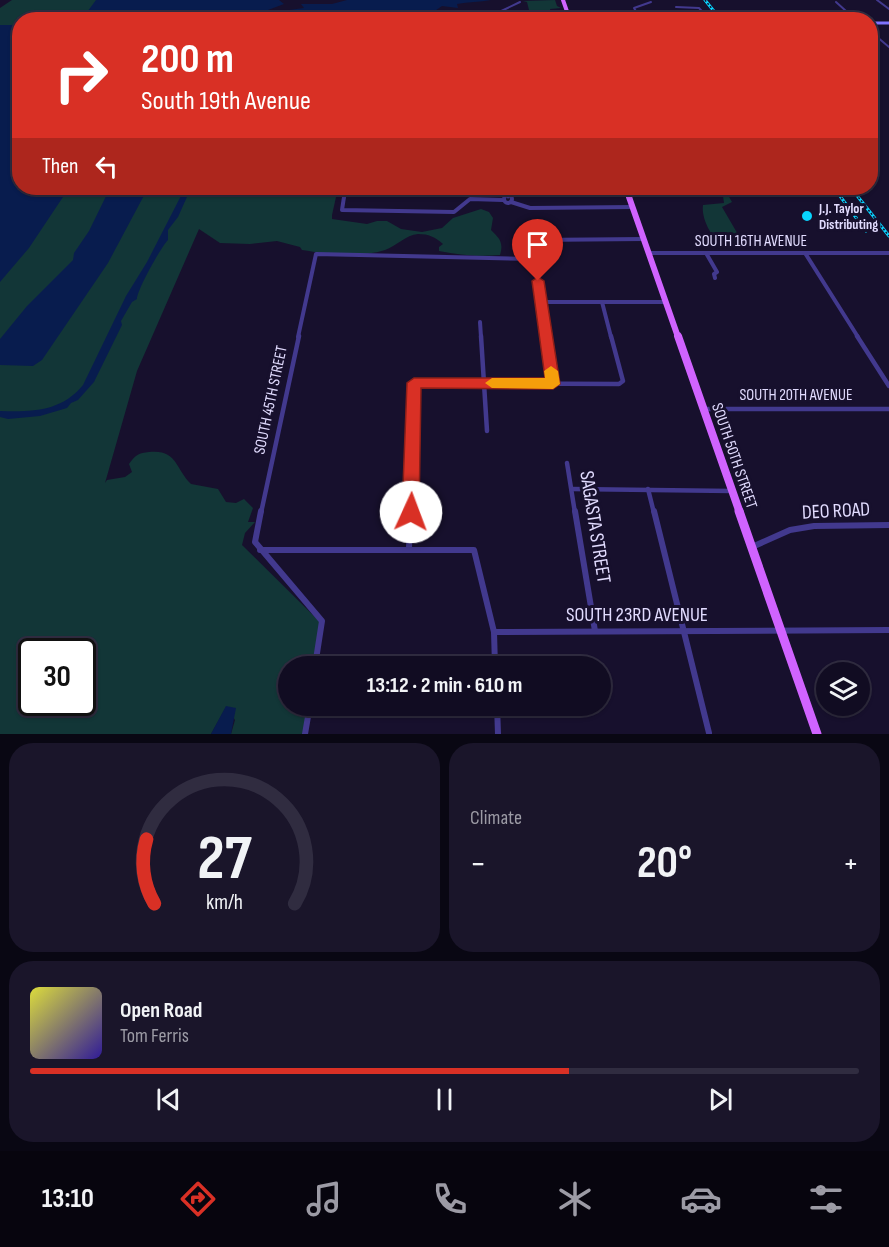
<!DOCTYPE html>
<meta charset="utf-8">
<style>
:root{--surface:#110c22;--page:#1a152a;--text:#f1f3f6;--muted:#9c9ba5;--line:#302c40;--accent:#d93025}
body{margin:0;font-family:"Sofia Sans Condensed",sans-serif;background:var(--page);color:var(--text);height:100vh;display:flex;flex-direction:column;font-size:22px;white-space:nowrap}
*{box-sizing:border-box;margin:0}
p{font-size:20px;color:var(--muted)}
.icon{flex:none;width:33px;height:33px;fill:none;stroke:currentColor;stroke-width:2;stroke-linecap:round;stroke-linejoin:round}
.map{position:relative;height:734px;overflow:hidden}
.drawer{display:flex;flex-direction:column;gap:9px;padding:9px;background:#090713;flex:1}
.drawer>*{flex:none}
.banner{position:absolute;left:12px;top:12px;width:866px;height:183px;border-radius:24px;box-shadow:0 2px 4px #0004,0 0 0 2px var(--line);background:#d93025;color:#fff;overflow:hidden}
.controls{position:absolute;left:816px;top:662px;display:grid;gap:12px}
.controls a{display:grid;place-items:center;width:54px;height:54px;border-radius:50%;background:var(--surface);box-shadow:0 2px 4px #0004,0 0 0 2px var(--line);font-size:30px}
.speed{position:absolute;left:18px;top:638px;display:flex;gap:12px;font-size:30px;font-weight:700;text-align:center}
.speed>*{display:grid;place-content:center;width:78px;height:78px;border-radius:50%;background:var(--surface);box-shadow:0 2px 4px #0004,0 0 0 2px var(--line);line-height:1}
.speed .limit{border:3px solid #111;border-radius:9px;background:#fff;color:#111}
.pin{position:absolute;display:grid;place-items:center;width:51px;height:51px;color:#fff;margin:-62px -26px;border-radius:50% 50% 50% 0;rotate:-45deg;box-shadow:0 0 6px #0007}
.pin .icon{rotate:45deg}
.me{position:absolute;width:66px;margin:-33px;rotate:2deg;stroke-linejoin:round;filter:drop-shadow(0 0 4px #0008)}
.turn{display:flex;align-items:center;gap:21px;height:126px;padding:0 30px;font-size:27px}
.turn .icon{width:78px;height:78px;stroke-width:2.5}
.turn b{display:block;font-size:42px;line-height:51px}
.then{display:flex;align-items:center;height:57px;padding:0 30px;background:#0003;gap:12px;font-size:22px}
.big{font-size:45px;font-weight:700;line-height:1.1}
.drawer .widget{flex:1;display:flex;flex-direction:column;justify-content:center;gap:9px;min-width:0;padding:0 21px;border-radius:24px;background:var(--page)}
.drawer .dial{align-items:center;gap:0}
.dial svg{height:156px;overflow:visible;fill:none;stroke:var(--line);stroke-width:7;stroke-linecap:round;text-anchor:middle}
.dial text{fill:var(--text);stroke:none}
.song{display:flex;align-items:center;gap:18px}
.cover{width:72px;height:72px;border-radius:9px;background:linear-gradient(135deg,hsl(60 70% 55%),hsl(250 70% 35%))}
.played{height:6px;border-radius:3px;background:linear-gradient(90deg,var(--accent) 65%,var(--line) 65%)}
.keys{display:flex;justify-content:space-around;direction:ltr}
.heat{display:flex;justify-content:space-between;align-items:center;font-size:33px;direction:ltr}
.drawer .tiles{flex:1;display:grid;gap:9px;grid-template-columns:1fr 1fr}
.widget:last-child{grid-column:span 2}
.trip{position:absolute;left:278px;top:656px;width:333px;height:60px;border-radius:30px;background:var(--surface);box-shadow:0 2px 4px #0004,0 0 0 2px var(--line);font-weight:700;line-height:60px;text-align:center}
.menu{display:flex;height:96px;justify-content:space-around;align-items:center;background:#07050e;color:var(--muted)}
.menu .icon{width:42px;height:42px}
.menu .selected{color:var(--accent)}
.menu b{font-size:27px;color:var(--text)}
.map>svg:first-child{display:block}
.green{fill:#123637;fill-rule:evenodd}
.water{fill:#081c4e}
.lines{fill:none;stroke-linecap:round;stroke-linejoin:round}
.street-far4{stroke:#42398e;stroke-width:2}
.street-far3{stroke:#42398e;stroke-width:3}
.street-far2{stroke:#42398e;stroke-width:4}
.street-far1{stroke:#42398e;stroke-width:4.5}
.street{stroke:#42398e;stroke-width:6}
.secondary{stroke:#8073ff;stroke-width:3}
.primary-far4{stroke:#d063ff;stroke-width:4}
.primary-far3{stroke:#d063ff;stroke-width:4.5}
.primary-far2{stroke:#d063ff;stroke-width:6}
.primary-far1{stroke:#d063ff;stroke-width:8}
.primary{stroke:#d063ff;stroke-width:9}
.rail-casing{stroke:#08d5ff;stroke-width:3}
.rail{stroke:#17102d;stroke-width:1.5;stroke-dasharray:2;stroke-linecap:butt}
.route{fill:#d93025;stroke:#8d1f18;stroke-width:1.5}
.slow{fill:#f59e0b}
.poi-dot{fill:#08d5ff;stroke:#17102d;stroke-width:2}
.labels{text-anchor:middle;dominant-baseline:central;stroke-width:6;stroke-linejoin:round;paint-order:stroke}
.far-poi-label{font-size:14px;font-weight:bold;fill:#e2dcff;stroke:#17102d;text-anchor:start}
.street-label{font-size:16px;fill:#e2dcff;stroke:#17102d}
.near-street-label{font-size:20px;fill:#e2dcff;stroke:#17102d}
</style>
<div class="map">
<svg width="889" height="734" viewBox="0 0 889 734">
<rect width="100%" height="100%" fill="#17102d"/>
<g class="green">
<path d="M12 0H106L93 19 20 20 19 25H0V8Z"/>
<path d="M555 0 557 6 561 8 550 9 552 18H531L527 2 523 1Z"/>
<path d="M22 188H338L332 215V219L367 224 377 221H387L401 229 422 232 442 228 453 218 481 209 489 212 493 218 491 230C499 238 504 242 500 255 478 257 460 255 439 251V247L443 244C435 237 429 234 418 234 406 235 396 246 385 250 360 258 327 254 302 250L300 247 277 241 250 244 220 243 199 229 137 371 105 483 107 480 125 477 132 472 129 464C135 455 139 453 149 452 177 449 175 468 191 484L218 489 226 502 236 503 244 499 253 508 248 522H255L245 533 242 545 320 622 314 666H288V705H308L304 734H231L235 720 226 707 211 734H0V201ZM32 651H82V702H32Z"/>
<path d="M728 195 732 202 722 207 743 243 742 246H721C712 237 701 219 703 205L724 203 723 196Z"/>
</g>
<g class="water">
<path d="M96 0H279L284 4 268 10 235 16 237 17 304 8 301 4H332L347 0H491C480 2 468 2 457 4L458 8 442 6 429 15 433 20 82 19Z"/>
<path d="M0 25H19L20 188H69L29 248 0 282Z"/>
<path d="M110 188H148L108 263 42 360 33 366 0 365V339L27 306 73 260 74 253 89 231Z"/>
<path d="M185 188H191L178 217 168 230V240C161 247 137 290 137 299L132 302 121 321 122 325 94 382 78 400 71 403 67 408 40 416 8 419 0 417V411C31 412 61 412 83 385L126 296 147 262Z"/>
<path d="M226 706 236 708 231 734H211Z"/>
</g>
<g class="lines">
<g class="street-far4">
<path d="M877 0 889 9"/>
<path d="M836 2 856 20"/>
<path d="M676 7 699 8 710 20"/>
<path d="M497 13 520 2"/>
<path d="M452 19 449 14 458 16"/>
<path d="M452 20 474 13H517"/>
<path d="M641 20 634 8 651 2"/>
<path d="M870 31 889 47"/>
</g>
<g class="street-far3">
<path d="M508 197 507 193 510 188"/>
<path d="M344 198 346 188"/>
</g>
<g class="street-far2">
<circle cx="508" cy="199" r="4"/>
<path d="M344 197 342 210 454 212 470 199 503 200"/>
<path d="M511 202 530 208 633 207"/>
<path d="M649 253H889"/>
<path d="M706 253 717 272 714 274 715 278"/>
<path d="M805 253 858 337"/>
<path d="M541 302H666"/>
<path d="M602 302 611 337"/>
<path d="M480 322 481 337"/>
<path d="M298 337 316 254 535 259"/>
<path d="M547 337 533 240 644 239"/>
</g>
<g class="street-far1">
<path d="M481 336 487 431"/>
<path d="M546 336 553 384"/>
<path d="M857 336 889 386"/>
<path d="M703 409H889"/>
<path d="M567 463 575 513"/>
<path d="M572 489 732 491"/>
<path d="M648 489 654 513"/>
<path d="M261 513 299 336"/>
<path d="M410 513 414 383 619 384 623 381 611 336"/>
</g>
<g class="street">
<path d="M261 511 255 542 322 621 315 666"/>
<path d="M575 511 595 631"/>
<path d="M654 511 709 733"/>
<path d="M752 547 790 530 814 526 889 525"/>
<path d="M409 549 410 511"/>
<path d="M260 550H474L494 632 495 666"/>
<path d="M494 632 889 630"/>
<path d="M497 705 498 734"/>
<path d="M305 734 310 705"/>
</g>
<path class="secondary" d="M870 23H889"/>
<path class="primary-far4" d="M563 0 570 20"/>
<path class="primary-far3" d="M626 188 630 198"/>
<path class="primary-far2" d="M629 197 678 337"/>
<path class="primary-far1" d="M678 336 740 513"/>
<path class="primary" d="M739 511 817 734"/>
<defs>
<g id="rail">
<path d="M705 0 721 20"/>
<path d="M834 188 866 231"/>
<path d="M851 188 889 236"/>
</g>
</defs>
<use href="#rail" class="rail-casing"/>
<use href="#rail" class="rail"/>
</g>
<path class="route" d="M538 277 544 281 560 384 553 389 421 388 419 512 416 517 411 519 405 517 402 512 407 383 414 378H545L532 281Z"/>
<path class="slow" d="M551 366 558 371 560 384 553 389 492 388 485 383 492 378H545L544 371Z"/>
<circle class="poi-dot" cx="807" cy="216" r="6"/>
<g class="labels">
<g class="far-poi-label">
<text x="819" y="208">J.J. Taylor<tspan x="819" dy="16">Distributing</tspan></text>
</g>
<g class="street-label">
<text x="751" y="241">SOUTH 16TH AVENUE</text>
<text x="796" y="395">SOUTH 20TH AVENUE</text>
<text transform="translate(271 400) rotate(-78)">SOUTH 45TH STREET</text>
<text transform="translate(734 456) rotate(71)">SOUTH 50TH STREET</text>
</g>
<g class="near-street-label">
<text transform="translate(836 511) rotate(-3)">DEO ROAD</text>
<text transform="translate(595 527) rotate(81)">SAGASTA STREET</text>
<text x="637" y="615">SOUTH 23RD AVENUE</text>
</g>
</g>
</svg>
<div class="controls">
<a><svg class="icon" aria-label="layers" viewBox="0 0 24 24"><path d="M12 4l9 5-9 5-9-5zM3 14l9 5 9-5"/></svg></a>
</div>
<div class="speed"><div class="limit">30</div></div>
<div class="pin" style="left:538px;top:281px;background:#d93025"><svg class="icon" aria-label="arrive" viewBox="0 0 24 24"><path d="M6 21V4h12l-3 4 3 4H6"/></svg></div>
<svg class="me" style="left:411px;top:512px" viewBox="-20 -20 40 40"><circle r="19" fill="#fff"/><path d="M0-13L10 11 0 6-10 11z" fill="#d93025"/></svg>
<div class="trip">13:12 · 2 min · 610 m</div>
<div class="banner">
<div class="turn"><svg class="icon" aria-label="right" viewBox="0 0 24 24"><path d="M7 20v-9h11M14 6l5 5-5 5"/></svg><div><b>200 m</b>South 19th Avenue</div></div>
<div class="then">Then<svg class="icon" aria-label="left" viewBox="0 0 24 24"><path d="M17 20v-9H6M10 6l-5 5 5 5"/></svg></div>
</div>
</div>
<section class="drawer">
<div class="tiles">
<div class="widget dial"><svg viewBox="0 0 100 80">
<path d="M14 69A42 42 0 1 1 86 69"/>
<path d="M14 69A42 42 0 0 1 10 36" stroke="#d93025"/>
<text x="50" y="56" font-size="32" font-weight="700">27</text>
<text x="50" y="72" font-size="11">km/h</text>
</svg></div>
<div class="widget"><p>Climate</p>
<div class="heat"><a>−</a><b class="big">20°</b><a>+</a></div>
</div>
<div class="widget">
<div class="song"><i class="cover"></i><div><b>Open Road</b><p>Tom Ferris</p></div></div>
<div class="played"></div>
<div class="keys"><svg class="icon" aria-label="previous" viewBox="0 0 24 24"><path d="M18 5L8 12l10 7zM5 5v14"/></svg><svg class="icon" aria-label="pause" viewBox="0 0 24 24"><path d="M8 5v14M16 5v14"/></svg><svg class="icon" aria-label="next" viewBox="0 0 24 24"><path d="M6 5l10 7-10 7zM19 5v14"/></svg></div>
</div>
</div>
</section>
<nav class="menu">
<b>13:10</b>
<svg class="icon selected" aria-label="directions" viewBox="0 0 24 24"><path d="M12 3l9 9-9 9-9-9zM9 14v-3h6M13 9l2 2-2 2"/></svg>
<svg class="icon" aria-label="music" viewBox="0 0 24 24"><path d="M9 18V5l10-2v13"/><circle cx="6" cy="18" r="3"/><circle cx="16" cy="16" r="3"/></svg>
<svg class="icon" aria-label="phone" viewBox="0 0 24 24"><path d="M5 4h4l2 5-3 2q2 4 5 5l2-3 5 2v4C11 20 4 13 5 4z"/></svg>
<svg class="icon" aria-label="climate" viewBox="0 0 24 24"><path d="M12 3v18M4 7l16 10M4 17L20 7"/></svg>
<svg class="icon" aria-label="car" viewBox="0 0 24 24"><path d="M5 17H2v-5l4-1 3-4h7l3 4 3 1v5h-3M9 17h6M6 11h13"/><circle cx="7" cy="17" r="2"/><circle cx="17" cy="17" r="2"/></svg>
<svg class="icon" aria-label="filters" viewBox="0 0 24 24"><path d="M4 7h16M4 17h16"/><circle cx="9" cy="7" r="2"/><circle cx="15" cy="17" r="2"/></svg>
</nav>
